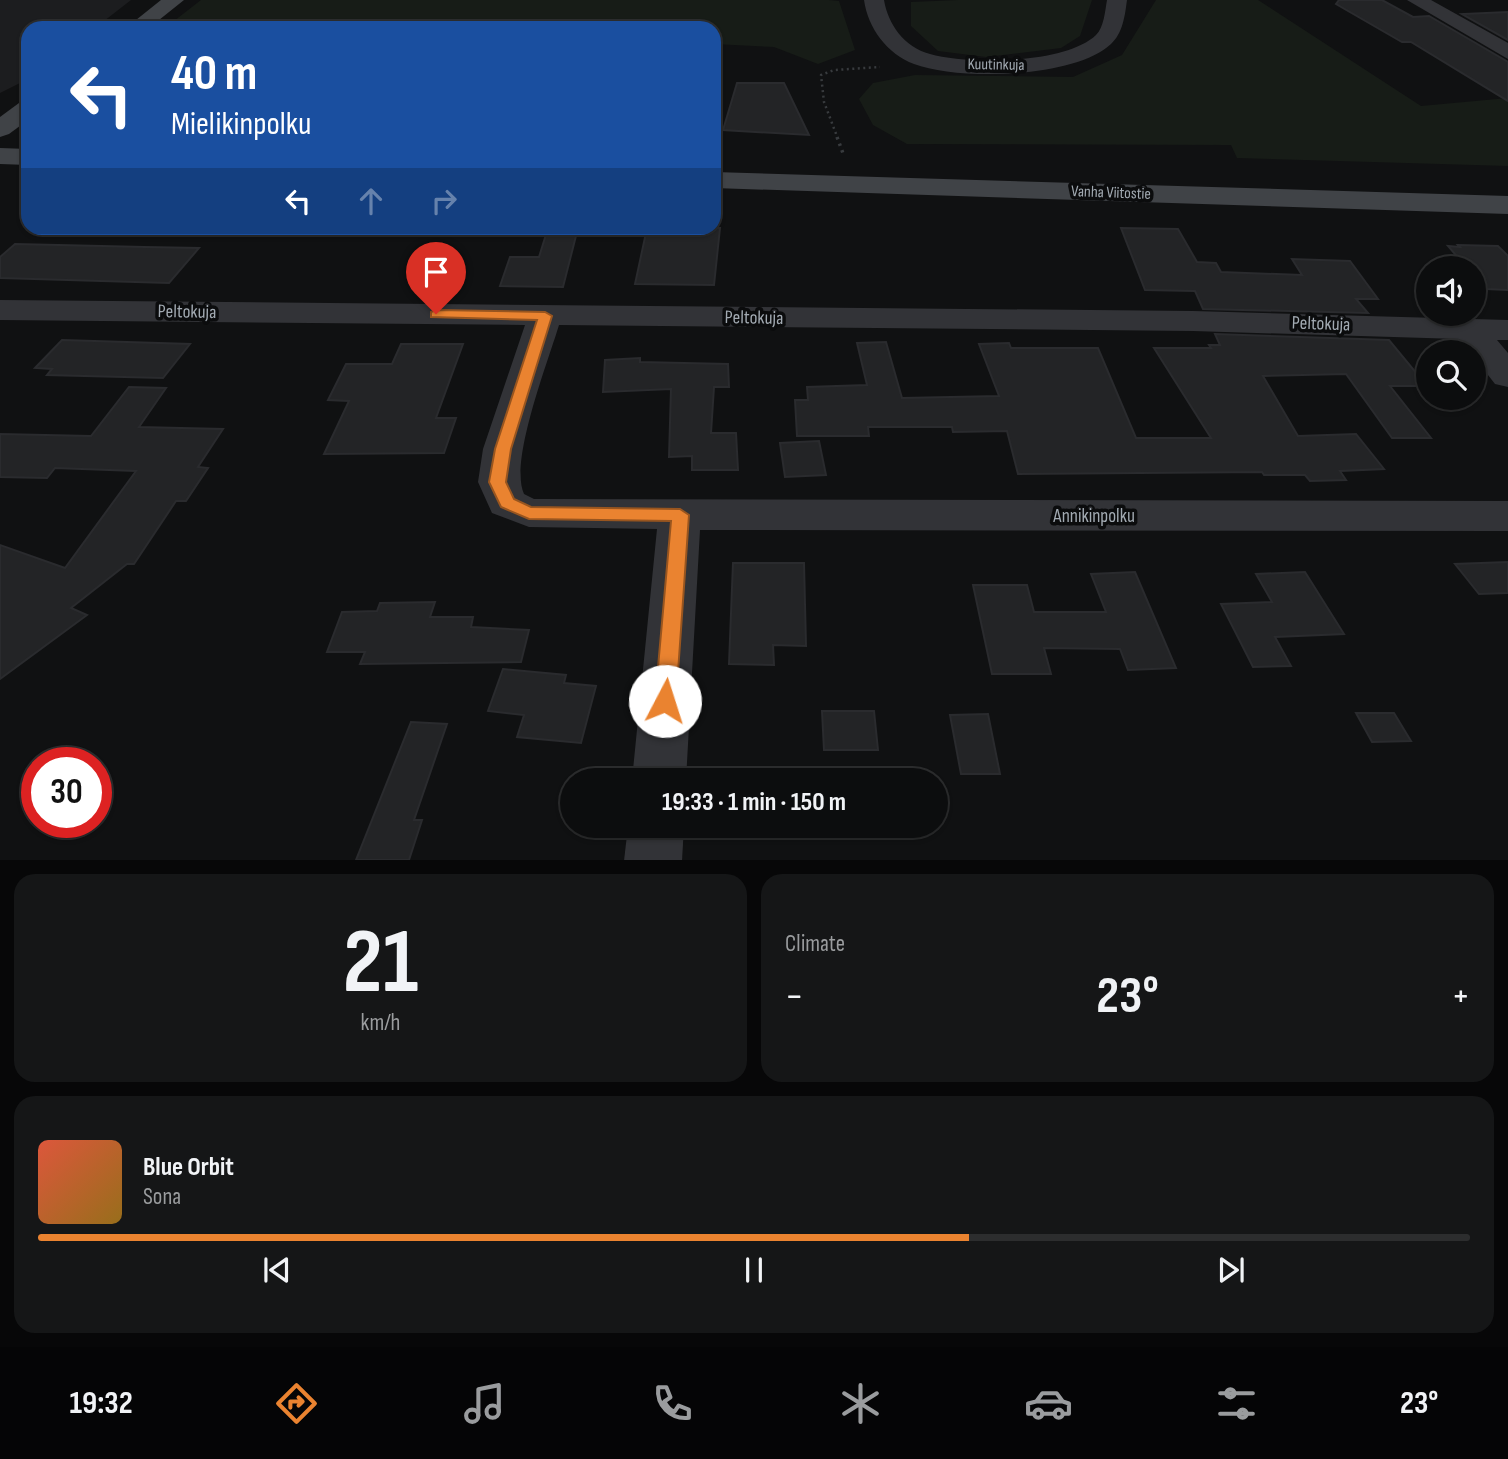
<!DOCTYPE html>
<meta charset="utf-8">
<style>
:root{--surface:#0c0d0e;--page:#151617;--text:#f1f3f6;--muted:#9a9c9e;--line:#2c2d2e;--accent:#ea8330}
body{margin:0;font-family:"Sofia Sans Condensed",sans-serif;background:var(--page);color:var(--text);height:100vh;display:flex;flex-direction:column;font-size:26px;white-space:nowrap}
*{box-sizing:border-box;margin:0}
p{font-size:23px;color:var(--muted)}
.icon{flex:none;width:38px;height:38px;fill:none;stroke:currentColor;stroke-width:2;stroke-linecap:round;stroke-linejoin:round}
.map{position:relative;height:860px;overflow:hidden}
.side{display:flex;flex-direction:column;gap:14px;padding:14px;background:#070708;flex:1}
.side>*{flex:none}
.guide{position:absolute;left:21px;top:21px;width:700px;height:214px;border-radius:21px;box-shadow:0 2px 5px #0004,0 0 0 2px var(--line);background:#1a4fa0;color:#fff;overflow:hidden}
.fabs{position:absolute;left:1416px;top:256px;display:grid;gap:14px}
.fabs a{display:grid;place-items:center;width:70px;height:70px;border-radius:50%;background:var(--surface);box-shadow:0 2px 5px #0004,0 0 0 2px var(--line);font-size:35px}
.speed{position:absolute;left:21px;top:747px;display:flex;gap:14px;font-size:35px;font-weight:700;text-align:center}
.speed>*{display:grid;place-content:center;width:91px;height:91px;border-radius:50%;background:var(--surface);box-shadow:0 2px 5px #0004,0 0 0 2px var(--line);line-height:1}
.speed .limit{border:10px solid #d22;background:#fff;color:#111}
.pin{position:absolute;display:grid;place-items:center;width:60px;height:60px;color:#fff;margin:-72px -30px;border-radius:50% 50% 50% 0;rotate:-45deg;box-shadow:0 0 7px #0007}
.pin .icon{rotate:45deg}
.me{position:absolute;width:77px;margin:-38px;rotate:5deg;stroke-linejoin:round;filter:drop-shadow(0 0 5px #0008)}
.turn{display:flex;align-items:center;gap:24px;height:147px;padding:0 35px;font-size:32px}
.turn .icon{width:91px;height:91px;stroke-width:2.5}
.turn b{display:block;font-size:49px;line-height:60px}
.lanes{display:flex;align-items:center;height:66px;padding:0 35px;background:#0003;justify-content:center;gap:35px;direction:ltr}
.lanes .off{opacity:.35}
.big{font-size:52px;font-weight:700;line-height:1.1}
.side .tile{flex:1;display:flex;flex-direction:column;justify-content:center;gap:10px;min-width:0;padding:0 24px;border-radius:21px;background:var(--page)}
.side .dial{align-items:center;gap:0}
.dial b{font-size:91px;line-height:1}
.song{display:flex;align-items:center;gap:21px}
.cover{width:84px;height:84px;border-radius:10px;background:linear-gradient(135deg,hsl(10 70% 55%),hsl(40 70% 35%))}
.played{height:7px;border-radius:4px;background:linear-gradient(90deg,var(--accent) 65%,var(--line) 65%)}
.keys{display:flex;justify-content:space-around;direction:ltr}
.heat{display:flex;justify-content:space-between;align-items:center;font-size:38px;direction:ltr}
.side .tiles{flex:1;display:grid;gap:14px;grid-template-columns:1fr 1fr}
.tile:last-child{grid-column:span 2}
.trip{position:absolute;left:560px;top:768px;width:388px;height:70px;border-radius:35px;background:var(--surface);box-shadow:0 2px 5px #0004,0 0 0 2px var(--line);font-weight:700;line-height:70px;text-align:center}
.tab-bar{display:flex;height:112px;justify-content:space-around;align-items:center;background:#050506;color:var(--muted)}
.tab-bar .icon{width:49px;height:49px}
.tab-bar .on{color:var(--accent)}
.tab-bar b{font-size:32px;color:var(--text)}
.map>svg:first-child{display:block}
.built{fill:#1c1d1f}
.green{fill:#171c17}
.building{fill:#232426;stroke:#2a2b2e;stroke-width:2}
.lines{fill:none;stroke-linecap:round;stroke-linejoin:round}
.path-far1{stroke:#383b3e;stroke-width:2.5;stroke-dasharray:2 3.5;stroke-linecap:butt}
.path{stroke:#383b3e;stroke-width:3.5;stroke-dasharray:2.5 4.5;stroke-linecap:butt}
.street{fill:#323337;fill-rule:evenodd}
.secondary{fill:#404347;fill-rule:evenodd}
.route{fill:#ea8330;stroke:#98551f;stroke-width:2}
.labels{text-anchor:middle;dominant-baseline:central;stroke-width:7;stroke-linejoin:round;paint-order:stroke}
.far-street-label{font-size:16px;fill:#a2aab2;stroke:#0b0c0d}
.street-label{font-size:19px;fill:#a2aab2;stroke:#0b0c0d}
</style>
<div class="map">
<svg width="1508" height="861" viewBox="0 0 1508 861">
<rect width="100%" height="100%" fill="#101112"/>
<path class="built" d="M0 0H131L95 28H28V79L0 93Z"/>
<g class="green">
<path d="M201 0H829L839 1 855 50 818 64 774 47 714 44V28H165Z"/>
<path d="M958 0H1092L1080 36 1061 48 986 57 938 51 911 26V2Z"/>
<path d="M1156 0H1258L1421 106 1508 98V166L1237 158 1231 145 907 144 873 125 859 99 873 83 915 75 1073 77 1122 55Z"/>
</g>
<g class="building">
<path d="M1339 0H1382L1413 17 1429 16 1508 62V101L1411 42H1402L1336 4Z"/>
<path d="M1508 12V40L1462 14Z"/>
<path d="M737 83H784L809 135 723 130Z"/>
<path d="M548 228H578L563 287 500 286 510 257H539Z"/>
<path d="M647 228H720L714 285 635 284Z"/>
<path d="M1121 228 1178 229 1197 262 1216 263 1221 272 1302 275 1292 259 1350 261 1378 299H1356L1368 313 1203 309 1195 291 1145 290Z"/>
<path d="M15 244 145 247 199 248 169 283 0 278V257Z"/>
<path d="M1458 245 1498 246 1508 256V290L1486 289 1474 275V268H1467L1448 246 1460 247Z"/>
<path d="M1215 334 1389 340 1427 386H1390L1431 438H1392L1346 374 1263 376 1298 436 1356 434 1384 469 1340 471 1346 480 1310 481 1305 475H1264L1262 472 1018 474 1007 431 953 432 952 427H868L869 436H797L795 400H808L807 387 867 385 857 343 886 342 902 398 999 396 979 344 1009 343 1011 348H1098L1136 438H1211L1154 348H1211L1209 345H1220Z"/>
<path d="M62 340 190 344 163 378 47 375 52 369 35 368Z"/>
<path d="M401 344H463L436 418H456L444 453 324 454 349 401 328 400 346 364H392Z"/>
<path d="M640 358V362L728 364 729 387H714L711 433H736L738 470H692V456L669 457 671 389 603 392 605 360Z"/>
<path d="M129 387 166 388 139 427 223 429 198 467 208 468 186 501H176L134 564H127L71 608 87 615 0 679V545L65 568 136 471 55 468 47 478 0 477V434L91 436Z"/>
<path d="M819 441 826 475 785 477 780 443Z"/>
<path d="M1508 562V593L1479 594 1455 564Z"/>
<path d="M733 563H804L806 646 773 645 774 665 729 664Z"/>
<path d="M1135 572 1176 668 1128 670 1120 649 1044 648 1051 674H992L973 585H1027L1034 612H1106L1091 574Z"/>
<path d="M1305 572 1344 634 1275 637 1291 666 1253 667 1221 604 1272 602 1256 574Z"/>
<path d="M435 602 430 617H473L471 627 529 630 521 662 360 664 365 652H327L342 612 377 611 380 603Z"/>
<path d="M503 669 566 675 564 683 596 686 581 743 517 737 524 715 488 711Z"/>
<path d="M822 711H874L878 750H824Z"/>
<path d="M1356 713H1394L1411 741 1372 742Z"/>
<path d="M988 714 1000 774H961L950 715Z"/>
<path d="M411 722 447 724 414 820H422L409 860H356Z"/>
</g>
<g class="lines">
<path class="path-far1" d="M838 139 824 102 821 75 834 70 880 67"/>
<path class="path" d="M837 137 844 156"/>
<g class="street">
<path d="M864 0H884C888 24 904 47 930 54 968 65 1066 64 1096 35 1104 27 1105 11 1107 0H1127C1125 15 1123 33 1111 44 1075 78 959 81 914 64 887 54 868 28 864 0Z"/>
<path d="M1407 0H1431L1508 43V59Z"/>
<path d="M0 300 1193 311 1508 320V340H1497L1508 353V387L1495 384 1474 357V352H1469L1459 339 1193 331 559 325C548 362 509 462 524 494L534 499 1508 501V531L700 530 686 780H632L657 529 529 527 492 513 478 482 483 449 525 325 0 320Z"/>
<path d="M628 826H684L682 861H624Z"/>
</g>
<g class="secondary">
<path d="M161 0H184L149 28H126Z"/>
<path d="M28 101V120L9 134 0 137V117L19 103Z"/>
<path d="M0 148 28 149V165L0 164Z"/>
<path d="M714 172 1508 196V214L714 188Z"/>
</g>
</g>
<path class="route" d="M436 310 545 312 552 316 511 449 506 482 514 499 531 507 680 509 689 515 676 701 673 707 665 709 658 707 655 701 671 521 529 519 501 507 489 482 495 449 537 320 431 317V312Z"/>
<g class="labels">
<g class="far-street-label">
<text transform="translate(996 65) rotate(1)">Kuutinkuja</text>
<text transform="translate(1111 193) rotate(2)">Vanha Viitostie</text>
</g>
<g class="street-label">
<text transform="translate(187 312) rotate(1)">Peltokuja</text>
<text transform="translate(754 318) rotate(1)">Peltokuja</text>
<text transform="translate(1321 324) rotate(2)">Peltokuja</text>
<text x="1094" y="516">Annikinpolku</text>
</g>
</g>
</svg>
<div class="fabs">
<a><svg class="icon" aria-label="sound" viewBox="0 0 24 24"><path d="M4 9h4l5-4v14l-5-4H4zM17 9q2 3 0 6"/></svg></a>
<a><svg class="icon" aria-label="search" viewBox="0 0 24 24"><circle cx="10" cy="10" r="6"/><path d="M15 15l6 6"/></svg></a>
</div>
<div class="speed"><div class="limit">30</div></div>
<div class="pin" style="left:436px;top:314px;background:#d93025"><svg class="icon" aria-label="arrive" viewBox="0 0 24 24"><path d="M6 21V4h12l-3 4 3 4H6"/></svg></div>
<svg class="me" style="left:665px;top:701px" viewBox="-20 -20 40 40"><circle r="19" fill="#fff"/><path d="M0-13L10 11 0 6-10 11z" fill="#ea8330"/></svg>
<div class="trip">19:33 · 1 min · 150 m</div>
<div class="guide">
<div class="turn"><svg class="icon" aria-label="left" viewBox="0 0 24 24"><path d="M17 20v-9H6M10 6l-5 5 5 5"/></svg><div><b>40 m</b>Mielikinpolku</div></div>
<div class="lanes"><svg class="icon" aria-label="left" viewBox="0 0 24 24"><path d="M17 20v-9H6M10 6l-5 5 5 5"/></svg><svg class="icon off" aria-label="ahead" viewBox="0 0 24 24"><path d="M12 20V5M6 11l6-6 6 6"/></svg><svg class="icon off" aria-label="right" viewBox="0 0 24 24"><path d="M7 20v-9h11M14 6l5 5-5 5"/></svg></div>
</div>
</div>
<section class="side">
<div class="tiles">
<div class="tile dial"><b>21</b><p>km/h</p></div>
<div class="tile"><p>Climate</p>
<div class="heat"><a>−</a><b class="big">23°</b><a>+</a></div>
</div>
<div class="tile">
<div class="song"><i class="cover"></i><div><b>Blue Orbit</b><p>Sona</p></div></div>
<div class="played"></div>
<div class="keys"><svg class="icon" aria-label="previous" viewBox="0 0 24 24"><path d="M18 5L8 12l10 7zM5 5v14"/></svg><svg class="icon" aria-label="pause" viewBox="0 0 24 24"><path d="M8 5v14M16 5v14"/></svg><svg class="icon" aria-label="next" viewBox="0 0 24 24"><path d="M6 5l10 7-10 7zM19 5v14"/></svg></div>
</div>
</div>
</section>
<nav class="tab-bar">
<b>19:32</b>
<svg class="icon on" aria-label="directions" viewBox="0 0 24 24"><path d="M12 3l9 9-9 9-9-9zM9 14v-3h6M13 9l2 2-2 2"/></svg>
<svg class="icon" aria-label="music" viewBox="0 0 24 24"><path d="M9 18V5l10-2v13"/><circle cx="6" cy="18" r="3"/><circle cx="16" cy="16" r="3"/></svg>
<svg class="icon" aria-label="phone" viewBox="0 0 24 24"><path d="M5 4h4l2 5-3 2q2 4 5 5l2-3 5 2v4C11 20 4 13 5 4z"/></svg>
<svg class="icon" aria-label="climate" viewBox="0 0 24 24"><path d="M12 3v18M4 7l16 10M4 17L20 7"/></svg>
<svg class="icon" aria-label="car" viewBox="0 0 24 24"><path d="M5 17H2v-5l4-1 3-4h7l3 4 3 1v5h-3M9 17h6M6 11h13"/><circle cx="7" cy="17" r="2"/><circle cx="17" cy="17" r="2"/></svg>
<svg class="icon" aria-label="filters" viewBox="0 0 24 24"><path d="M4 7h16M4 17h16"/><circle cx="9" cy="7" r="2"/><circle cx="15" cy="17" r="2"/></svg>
<b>23°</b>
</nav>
